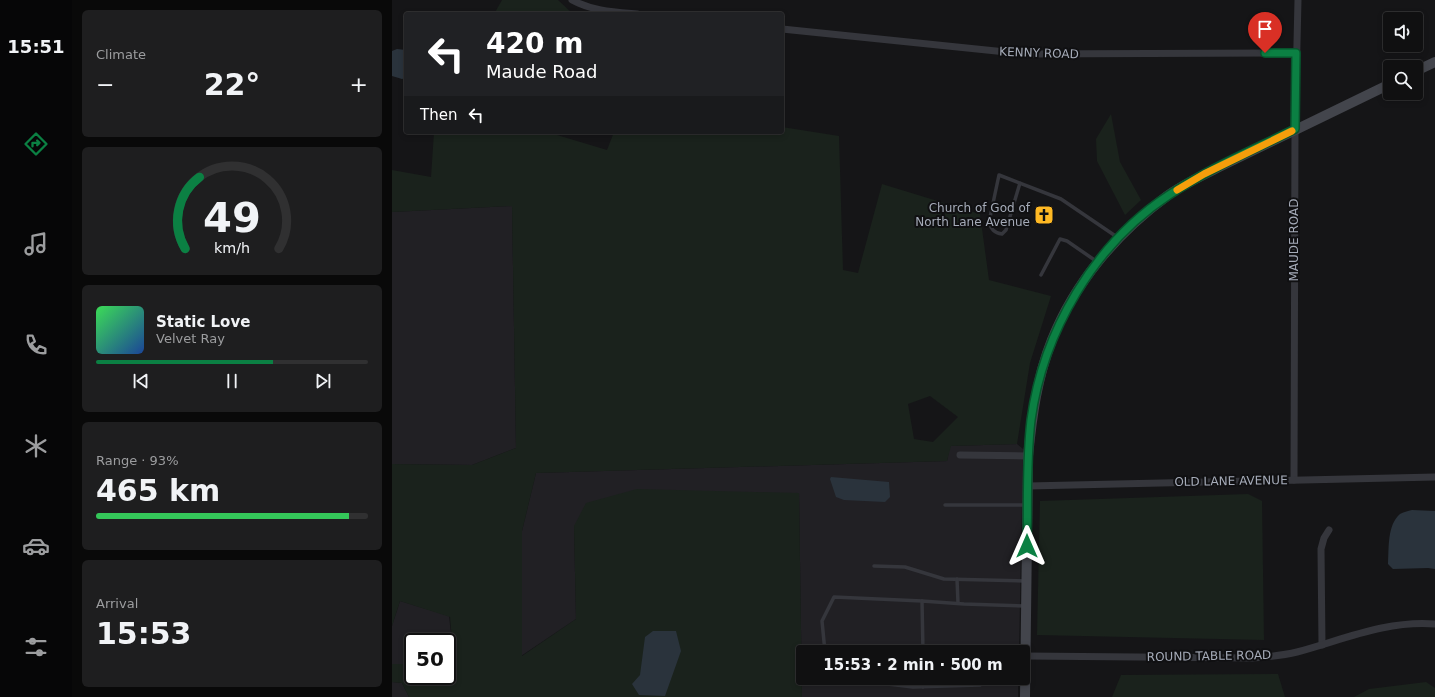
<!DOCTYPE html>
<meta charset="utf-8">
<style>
:root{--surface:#101011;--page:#1e1e1f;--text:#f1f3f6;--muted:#9c9d9f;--line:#303031;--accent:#0b8043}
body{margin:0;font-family:"DejaVu Sans",sans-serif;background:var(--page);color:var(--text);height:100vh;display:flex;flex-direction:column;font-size:15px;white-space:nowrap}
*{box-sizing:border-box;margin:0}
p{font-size:13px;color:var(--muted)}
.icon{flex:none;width:22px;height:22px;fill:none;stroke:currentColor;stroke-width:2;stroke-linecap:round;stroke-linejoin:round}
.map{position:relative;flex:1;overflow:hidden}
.details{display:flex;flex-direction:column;gap:10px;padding:10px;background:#090909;width:320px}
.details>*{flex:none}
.guide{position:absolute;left:12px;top:12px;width:380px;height:122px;border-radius:4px;box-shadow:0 2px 6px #0003,0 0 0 1px var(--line);background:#202124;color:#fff;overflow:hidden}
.tools{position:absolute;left:991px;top:12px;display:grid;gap:8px}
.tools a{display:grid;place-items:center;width:40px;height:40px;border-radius:4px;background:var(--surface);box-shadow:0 2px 6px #0003,0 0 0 1px var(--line);font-size:20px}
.speed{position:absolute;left:12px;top:633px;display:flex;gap:8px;font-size:20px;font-weight:700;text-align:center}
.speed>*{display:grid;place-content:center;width:52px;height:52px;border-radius:50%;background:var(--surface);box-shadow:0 2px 6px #0003,0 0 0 1px var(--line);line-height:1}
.speed .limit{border:2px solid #111;border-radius:6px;background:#fff;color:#111}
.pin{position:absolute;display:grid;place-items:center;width:34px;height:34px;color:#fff;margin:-41px -17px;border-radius:50% 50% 50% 0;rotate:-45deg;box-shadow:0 0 4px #0007}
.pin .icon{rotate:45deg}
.me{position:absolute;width:44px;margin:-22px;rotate:0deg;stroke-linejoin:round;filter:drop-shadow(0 0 3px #0008)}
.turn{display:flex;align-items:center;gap:14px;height:84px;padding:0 16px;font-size:18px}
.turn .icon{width:52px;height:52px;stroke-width:2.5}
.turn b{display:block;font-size:28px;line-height:34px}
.then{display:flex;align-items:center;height:38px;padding:0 16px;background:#0003;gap:8px;font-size:15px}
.big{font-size:30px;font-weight:800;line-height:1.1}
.details .widget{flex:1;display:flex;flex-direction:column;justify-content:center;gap:6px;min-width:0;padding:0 14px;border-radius:6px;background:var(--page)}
.details .dial{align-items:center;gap:0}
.dial svg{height:104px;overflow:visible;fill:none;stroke:var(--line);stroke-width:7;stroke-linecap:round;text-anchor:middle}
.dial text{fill:var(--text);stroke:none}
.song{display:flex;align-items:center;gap:12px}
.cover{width:48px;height:48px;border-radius:6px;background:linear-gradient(135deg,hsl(130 70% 55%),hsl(220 70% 35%))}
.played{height:4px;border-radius:2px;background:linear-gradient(90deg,var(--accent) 65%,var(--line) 65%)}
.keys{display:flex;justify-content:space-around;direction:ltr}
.heat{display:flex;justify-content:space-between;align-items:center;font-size:22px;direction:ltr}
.charge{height:6px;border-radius:3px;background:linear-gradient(90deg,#34c759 93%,var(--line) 0)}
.trip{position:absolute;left:404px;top:645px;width:234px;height:40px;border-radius:4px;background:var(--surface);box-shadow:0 2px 6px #0003,0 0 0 1px var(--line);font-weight:800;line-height:40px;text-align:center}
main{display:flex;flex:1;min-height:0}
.dock{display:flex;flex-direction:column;width:72px;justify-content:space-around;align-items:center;background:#060607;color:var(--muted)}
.dock .icon{width:28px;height:28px}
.dock .active{color:var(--accent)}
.dock b{font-size:18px;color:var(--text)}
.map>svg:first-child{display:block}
.built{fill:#212024}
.green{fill:#1a221c;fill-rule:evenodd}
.water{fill:#2a333c}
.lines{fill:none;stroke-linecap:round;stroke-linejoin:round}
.lane{stroke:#35363c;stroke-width:3.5}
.street{stroke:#35363c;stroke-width:7}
.secondary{stroke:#43454c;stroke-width:10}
.route-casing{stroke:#07532c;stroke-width:10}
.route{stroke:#0b8043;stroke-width:7}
.slow{stroke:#f59e0b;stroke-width:7}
.labels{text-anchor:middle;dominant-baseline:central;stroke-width:4;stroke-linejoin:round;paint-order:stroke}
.street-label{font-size:12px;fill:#a5abb8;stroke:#101012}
.poi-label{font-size:12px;fill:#a5abb8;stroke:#101012;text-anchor:end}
</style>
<main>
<nav class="dock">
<b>15:51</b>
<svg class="icon active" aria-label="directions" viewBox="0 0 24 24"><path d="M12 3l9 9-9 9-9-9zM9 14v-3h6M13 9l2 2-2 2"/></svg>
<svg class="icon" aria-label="music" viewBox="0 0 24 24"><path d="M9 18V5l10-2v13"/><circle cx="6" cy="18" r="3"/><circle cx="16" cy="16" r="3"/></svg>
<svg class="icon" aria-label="phone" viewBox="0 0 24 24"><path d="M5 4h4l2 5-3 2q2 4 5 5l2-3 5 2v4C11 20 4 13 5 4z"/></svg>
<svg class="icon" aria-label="climate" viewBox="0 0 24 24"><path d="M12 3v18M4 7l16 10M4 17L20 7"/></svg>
<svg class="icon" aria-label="car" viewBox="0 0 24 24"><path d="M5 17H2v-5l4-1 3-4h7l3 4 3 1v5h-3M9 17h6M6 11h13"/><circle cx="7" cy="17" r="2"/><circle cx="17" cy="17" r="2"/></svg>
<svg class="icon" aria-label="filters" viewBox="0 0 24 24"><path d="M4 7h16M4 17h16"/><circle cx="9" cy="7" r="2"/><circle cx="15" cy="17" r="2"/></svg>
</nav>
<section class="details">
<div class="widget"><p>Climate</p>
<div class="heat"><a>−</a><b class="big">22°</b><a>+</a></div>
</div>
<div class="widget dial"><svg viewBox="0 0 100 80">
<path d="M14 69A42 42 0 1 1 86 69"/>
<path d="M14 69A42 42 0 0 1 25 14" stroke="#0b8043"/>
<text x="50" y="56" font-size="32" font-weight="700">49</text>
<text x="50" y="72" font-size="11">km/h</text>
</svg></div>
<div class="widget">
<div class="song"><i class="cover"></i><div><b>Static Love</b><p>Velvet Ray</p></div></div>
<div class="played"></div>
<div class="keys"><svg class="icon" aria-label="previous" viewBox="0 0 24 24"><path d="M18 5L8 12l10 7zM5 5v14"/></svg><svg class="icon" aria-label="pause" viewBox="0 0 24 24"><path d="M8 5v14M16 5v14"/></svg><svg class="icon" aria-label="next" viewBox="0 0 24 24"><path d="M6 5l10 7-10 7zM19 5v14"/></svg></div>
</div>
<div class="widget"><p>Range · 93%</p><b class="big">465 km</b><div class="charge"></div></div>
<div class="widget"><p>Arrival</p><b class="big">15:53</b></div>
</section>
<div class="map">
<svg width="1043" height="697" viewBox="0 0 1043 697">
<rect width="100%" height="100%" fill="#151517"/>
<g class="built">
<path d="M120 206 124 448 80 465 0 464V212Z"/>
<path d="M625 444 631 449 627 652H411V678H626V697H410L407 494 182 526 184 619 129 656 130 531 144 473 555 461 558 446Z"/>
<path d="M8 601 57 616 61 653 55 661V642H21V664H0V626Z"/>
<path d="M0 682 10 683 17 697H0Z"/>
</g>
<g class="green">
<path d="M110 0H166L181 14H102Z"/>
<path d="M719 114 728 162 749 200 733 215 705 161 704 139Z"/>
<path d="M390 127 447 136 451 270 466 273 490 184 588 214 597 280 659 296 638 363 625 444 559 446 555 461 144 473 130 531V656L184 619 182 526 194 503 245 489 407 493 410 697H17L10 683 0 682V664H21V676H55V661L61 653 58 617 8 601 0 626V464L80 465 124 448 120 206 0 212V170L39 177 42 132H155L215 150 222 132H390ZM538 396 566 417 541 442 522 439 516 404Z"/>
<path d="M856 494 870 501 872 640 645 635 648 501Z"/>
<path d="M886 674 893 697H720L729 675Z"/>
<path d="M1034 682 1043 688V697H962L977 689Z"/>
</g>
<g class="water">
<path d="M5 49 14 50V78L10 79 0 76V51Z"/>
<path d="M439 477 497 482 498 497 493 502 452 500 444 497 438 479Z"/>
<path d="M1020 510 1043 511V569L1036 568 1001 569 996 564C997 549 995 525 1008 514 1011 512 1016 511 1020 510Z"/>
<path d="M261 631H284L289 651 273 696 247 695 240 684 248 675 253 637Z"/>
</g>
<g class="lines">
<g class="lane">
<path d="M628 183 614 230 610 234C602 233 599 229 597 222L607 175 669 199 725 237"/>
<path d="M649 275 668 239 675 241 704 261"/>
<path d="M553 505H634"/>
<path d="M482 566 513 567 552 579 634 581"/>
<path d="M565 579 566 603"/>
<path d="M433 652 430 621 442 597 530 601"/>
<path d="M531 652 530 601 572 604 633 606"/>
<path d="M444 678 521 687 588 685 598 678"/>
<path d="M531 678V687"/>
</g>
<g class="street">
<path d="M180 0C200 11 222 12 245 14"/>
<path d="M390 29 634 54 904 53"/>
<path d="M568 455 636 456"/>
<path d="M902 480 903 129 906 0"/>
<path d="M636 486 1043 477"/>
<path d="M930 645 929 549 932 538 937 530"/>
<path d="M634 656 859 658C874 657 890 656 905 652 950 640 995 620 1043 624"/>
</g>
<g class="secondary">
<path d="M1024 71 1043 62"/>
<path d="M633 697 636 456C640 416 645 377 660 340 683 282 725 233 775 196 790 185 808 177 825 168L998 84"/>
</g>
</g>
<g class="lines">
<defs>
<path id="route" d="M635 546C636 504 634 462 639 420 651 332 702 244 777 195 816 169 861 150 903 129L904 53H873"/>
</defs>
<use href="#route" class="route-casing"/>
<use href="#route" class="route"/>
<path class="slow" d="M785 190 812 174 900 131"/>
</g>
<defs>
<symbol id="church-square" viewBox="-11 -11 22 22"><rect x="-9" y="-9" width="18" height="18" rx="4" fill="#ffb924" stroke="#101012"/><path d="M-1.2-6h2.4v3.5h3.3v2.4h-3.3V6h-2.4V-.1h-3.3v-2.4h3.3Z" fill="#111"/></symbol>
</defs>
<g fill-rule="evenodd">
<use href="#church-square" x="641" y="204" width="22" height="22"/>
</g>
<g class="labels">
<g class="street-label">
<text transform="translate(647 53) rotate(2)">KENNY ROAD</text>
<text transform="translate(902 240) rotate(-90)">MAUDE ROAD</text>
<text transform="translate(839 481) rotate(-1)">OLD LANE AVENUE</text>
<text transform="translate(817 656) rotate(-1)">ROUND TABLE ROAD</text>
</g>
<g class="poi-label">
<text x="638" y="208">Church of God of<tspan x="638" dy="14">North Lane Avenue</tspan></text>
</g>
</g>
</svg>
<div class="tools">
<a><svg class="icon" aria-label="sound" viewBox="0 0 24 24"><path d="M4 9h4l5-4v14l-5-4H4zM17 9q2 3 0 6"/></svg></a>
<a><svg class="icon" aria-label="search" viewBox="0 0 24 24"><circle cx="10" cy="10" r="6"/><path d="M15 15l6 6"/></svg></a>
</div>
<div class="speed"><div class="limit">50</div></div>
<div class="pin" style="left:873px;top:53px;background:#d93025"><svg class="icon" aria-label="arrive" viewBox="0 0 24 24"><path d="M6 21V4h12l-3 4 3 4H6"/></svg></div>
<svg class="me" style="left:635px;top:546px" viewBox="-20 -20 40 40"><path d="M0-17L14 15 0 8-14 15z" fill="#0b8043" stroke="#fff" stroke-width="4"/></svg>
<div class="trip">15:53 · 2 min · 500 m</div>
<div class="guide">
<div class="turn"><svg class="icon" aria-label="left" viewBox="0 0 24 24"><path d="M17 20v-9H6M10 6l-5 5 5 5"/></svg><div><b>420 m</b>Maude Road</div></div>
<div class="then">Then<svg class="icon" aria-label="left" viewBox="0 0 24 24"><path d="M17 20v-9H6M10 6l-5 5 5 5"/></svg></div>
</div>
</div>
</main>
